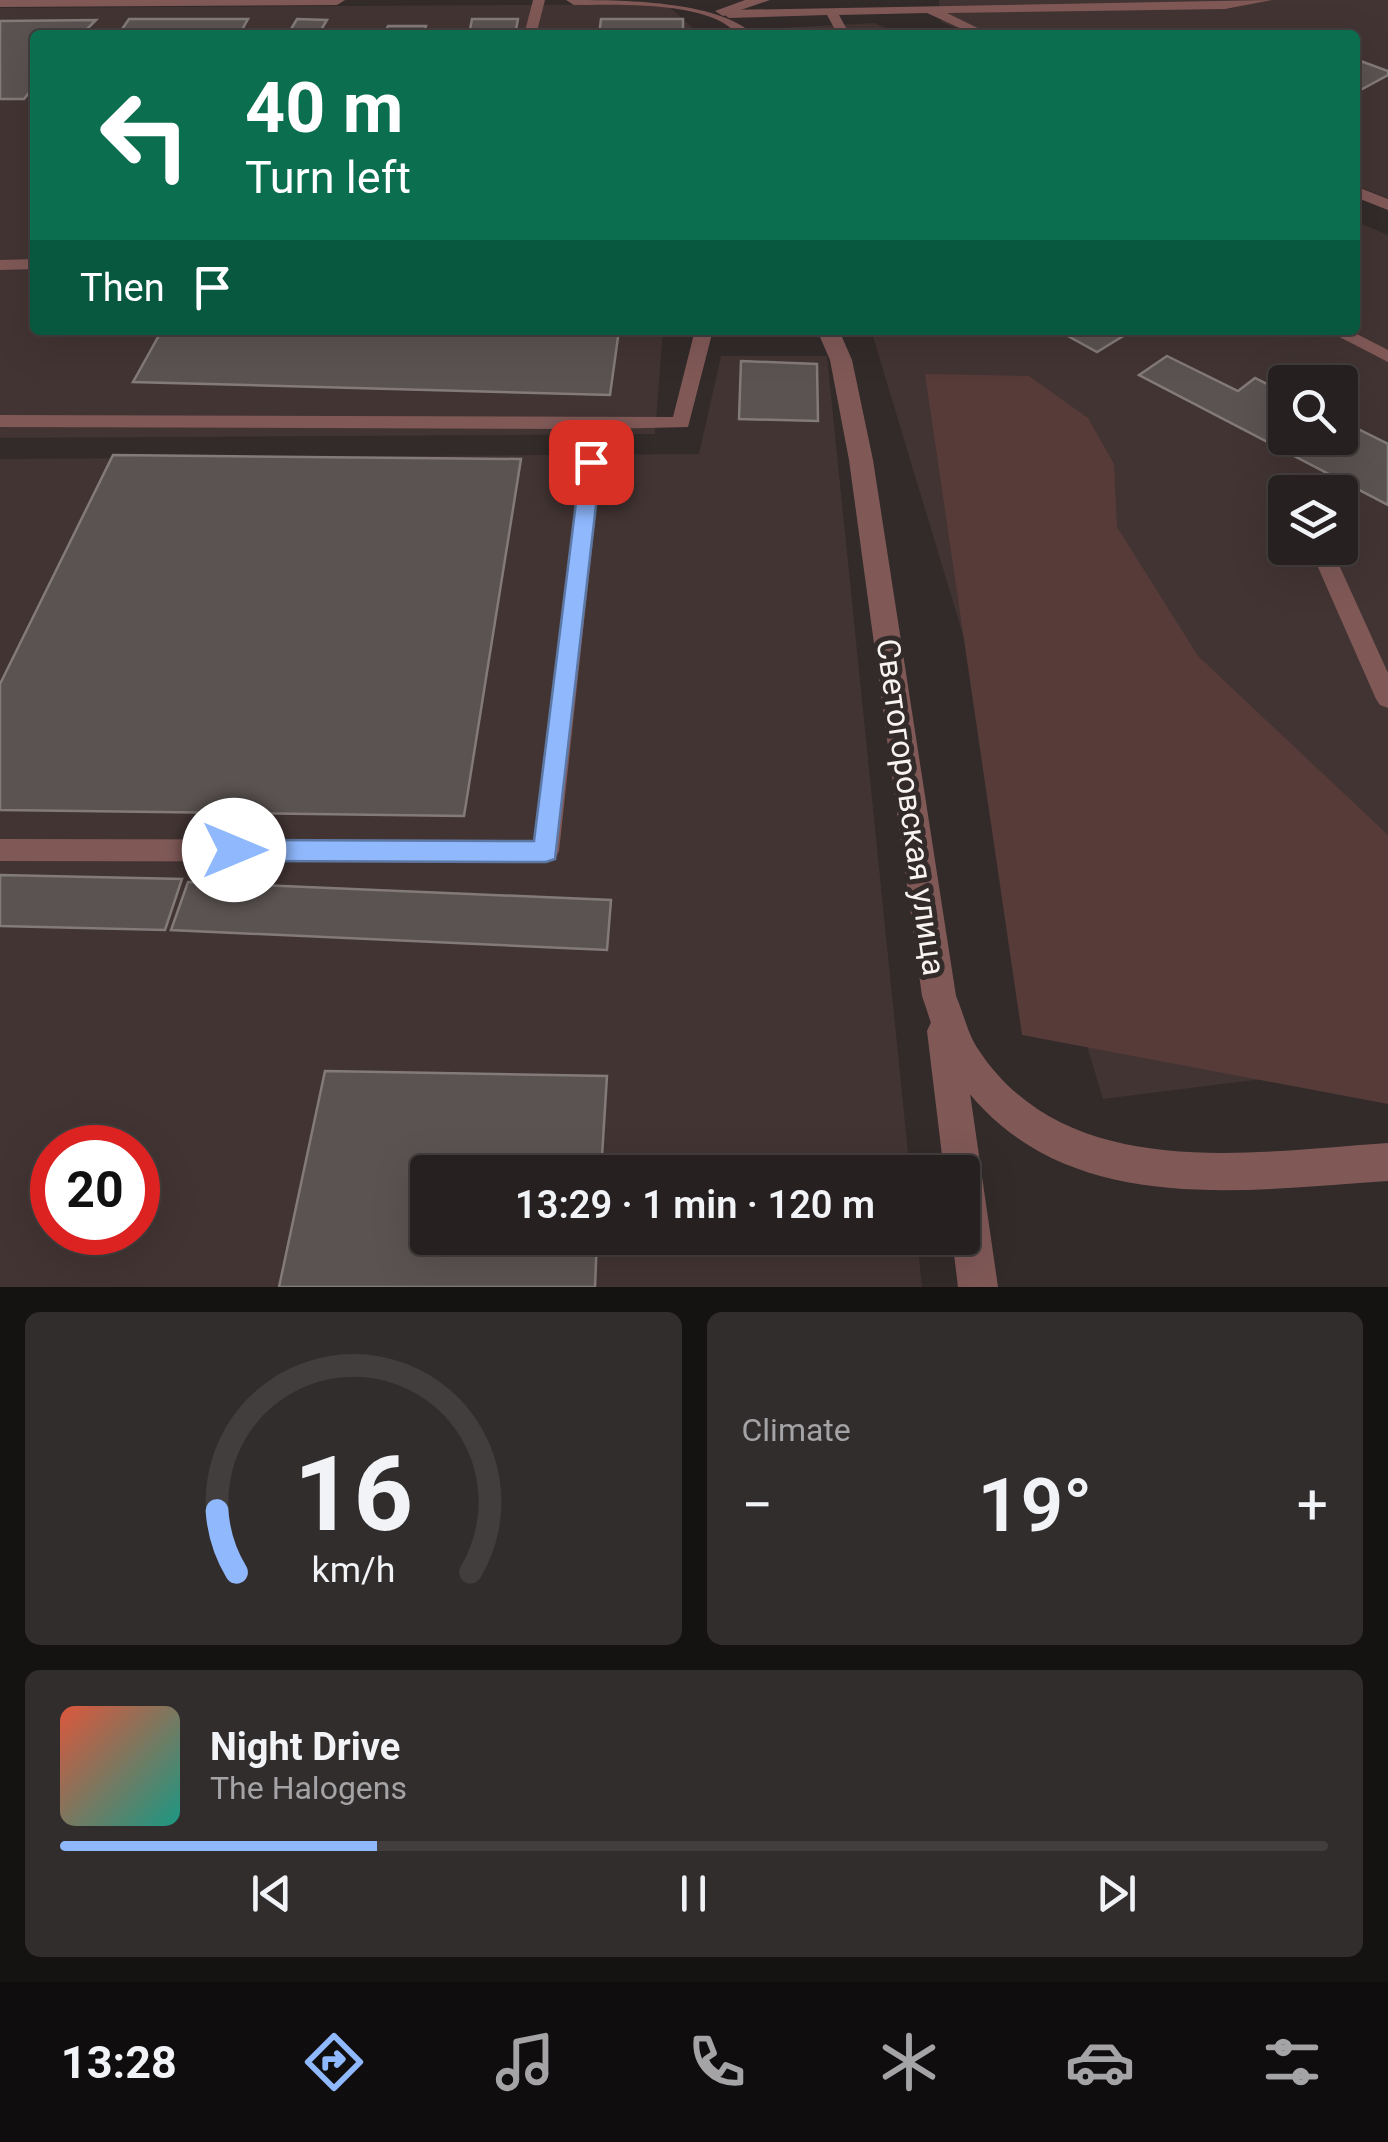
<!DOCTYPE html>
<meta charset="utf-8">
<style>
:root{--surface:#262020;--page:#322d2d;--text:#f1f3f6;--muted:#a4a3a5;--line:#423e3e;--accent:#8fb8fd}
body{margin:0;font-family:Roboto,sans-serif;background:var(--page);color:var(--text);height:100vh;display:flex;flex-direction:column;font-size:38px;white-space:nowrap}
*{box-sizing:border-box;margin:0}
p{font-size:32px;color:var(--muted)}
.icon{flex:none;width:55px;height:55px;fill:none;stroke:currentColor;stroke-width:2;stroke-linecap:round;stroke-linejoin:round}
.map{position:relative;height:1287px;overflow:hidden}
.sheet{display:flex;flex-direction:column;gap:25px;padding:25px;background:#151212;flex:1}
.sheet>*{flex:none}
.top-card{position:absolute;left:30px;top:30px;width:1330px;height:305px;border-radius:10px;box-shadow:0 10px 40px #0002,0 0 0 2px var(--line);background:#0b6e4f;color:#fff;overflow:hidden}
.buttons{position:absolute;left:1268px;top:365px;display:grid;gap:20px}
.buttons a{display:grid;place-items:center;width:90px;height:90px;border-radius:10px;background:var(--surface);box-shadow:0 10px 40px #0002,0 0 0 2px var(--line);font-size:50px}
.speed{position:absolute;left:30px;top:1125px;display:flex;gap:20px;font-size:50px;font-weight:700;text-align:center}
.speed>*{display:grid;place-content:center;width:130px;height:130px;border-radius:50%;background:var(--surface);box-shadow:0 10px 40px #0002,0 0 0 2px var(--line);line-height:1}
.speed .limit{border:15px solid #d22;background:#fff;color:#111}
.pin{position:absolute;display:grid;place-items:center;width:85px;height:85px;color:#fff;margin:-42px;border-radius:20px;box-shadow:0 5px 15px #0006}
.me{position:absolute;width:110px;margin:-55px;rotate:90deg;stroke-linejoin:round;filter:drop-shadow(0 0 8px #0008)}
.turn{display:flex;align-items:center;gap:35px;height:210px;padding:0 50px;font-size:45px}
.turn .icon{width:130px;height:130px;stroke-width:2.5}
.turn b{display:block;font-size:70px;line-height:85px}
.then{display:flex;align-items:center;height:95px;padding:0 50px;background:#0003;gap:20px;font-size:38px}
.big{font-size:75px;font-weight:600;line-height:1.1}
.sheet .widget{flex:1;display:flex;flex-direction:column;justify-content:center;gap:15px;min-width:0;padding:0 35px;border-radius:15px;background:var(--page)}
.sheet .dial{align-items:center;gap:0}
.dial svg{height:260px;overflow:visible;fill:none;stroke:var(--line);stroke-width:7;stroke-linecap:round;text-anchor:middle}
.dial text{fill:var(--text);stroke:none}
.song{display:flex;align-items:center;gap:30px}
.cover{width:120px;height:120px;border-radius:15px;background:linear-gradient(135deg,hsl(10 70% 55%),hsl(170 70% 35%))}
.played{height:10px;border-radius:5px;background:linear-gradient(90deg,var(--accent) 25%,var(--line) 25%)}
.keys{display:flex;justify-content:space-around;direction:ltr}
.heat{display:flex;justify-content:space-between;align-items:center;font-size:55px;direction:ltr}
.sheet .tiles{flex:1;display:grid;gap:25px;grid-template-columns:1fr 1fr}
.widget:last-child{grid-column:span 2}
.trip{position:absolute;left:410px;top:1155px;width:570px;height:100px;border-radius:10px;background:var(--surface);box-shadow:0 10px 40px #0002,0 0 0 2px var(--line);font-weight:600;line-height:100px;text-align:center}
.menu{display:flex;height:160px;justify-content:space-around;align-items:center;background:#0f0d0d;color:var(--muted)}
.menu .icon{width:70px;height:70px}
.menu .on{color:var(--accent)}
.menu b{font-size:45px;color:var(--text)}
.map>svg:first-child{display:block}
.built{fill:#423433;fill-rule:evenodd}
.green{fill:#563b39}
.building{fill:#5b5352;stroke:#837b7a;stroke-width:2.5}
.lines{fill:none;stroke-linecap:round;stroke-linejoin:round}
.service{fill:#805957;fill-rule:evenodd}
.minor{fill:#805957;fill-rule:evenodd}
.tertiary{fill:#805957;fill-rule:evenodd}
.route{fill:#8fb8fd;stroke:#5d78a4;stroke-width:2.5}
.labels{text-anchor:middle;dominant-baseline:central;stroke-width:10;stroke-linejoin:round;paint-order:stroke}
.street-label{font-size:32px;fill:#f8f3f3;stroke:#322b2a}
</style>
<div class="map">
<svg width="1388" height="1287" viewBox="0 0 1388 1287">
<rect width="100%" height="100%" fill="#322b2a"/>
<g class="built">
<path d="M939 0H1388V198L1355 185V35H973L941 22Z"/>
<path d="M666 4 694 29V35H35V330H663L655 434 0 438V8Z"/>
<path d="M874 23 904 35H782L780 28Z"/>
<path d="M1355 221 1388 235V1063L1103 1099 871 330H1355ZM1285 382H1340V438H1285ZM1285 492H1340V548H1285Z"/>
<path d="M721 356H827L910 1172H428V1238H917L922 1287H0V459L699 454ZM52 1148H138V1232H52Z"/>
</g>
<path class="green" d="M925 374 1029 376 1088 418 1114 464 1117 527 1198 656 1388 835V1104L1022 1035Z"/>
<g class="building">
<path d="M129 19H248L239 35H118Z"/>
<path d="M297 19 327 20 321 30 291 29Z"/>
<path d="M472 19H518L515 35H469Z"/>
<path d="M601 19H683V35H599Z"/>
<path d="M96 20 81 35H35V85L24 99H0V21Z"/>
<path d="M388 26H426L423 35H384Z"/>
<path d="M1355 59 1388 71V75L1355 93Z"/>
<path d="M162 330H619L610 395 133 382Z"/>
<path d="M1057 330H1133L1097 352Z"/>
<path d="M1167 356 1238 391 1255 378 1285 393V438H1340V420L1388 444V505L1139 375Z"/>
<path d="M741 361 817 364 818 421 739 419Z"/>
<path d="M113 455 521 459 464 816 0 810V684Z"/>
<path d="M0 875 182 879 165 930 0 926Z"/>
<path d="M188 882 611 900 607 950 171 930Z"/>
<path d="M325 1071 607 1076 601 1172H428V1238H597L595 1287H279Z"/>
</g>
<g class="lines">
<g class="service">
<path d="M533 0H545L536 35H524Z"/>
<path d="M1272 0 1225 9 947 13 992 35H975L927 13 839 15 850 35H838L827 15 729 18 723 14 729 10Z"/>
<path d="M1355 186 1388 199V210L1355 197Z"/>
<path d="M35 259V269L0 270V260Z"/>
<path d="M695 330H713L688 427 605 429 559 851 555 859 546 862 0 861V839L534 840 586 429 0 427V415L673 417Z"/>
<path d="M1326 330H1349L1388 350V362Z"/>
<path d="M1328 558 1339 565 1388 673V708L1380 705 1376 699 1317 565Z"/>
</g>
<g class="minor">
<path d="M745 0H770L723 16 715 11Z"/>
<path d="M944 1015 956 1020 961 1031 998 1287H958L952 1238H962V1172H944L927 1031 932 1020Z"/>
</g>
<g class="tertiary">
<path d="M0 0H345L337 5 0 7Z"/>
<path d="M566 0C620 0 718 0 754 35H738C710 0 616 5 574 5Z"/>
<path d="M817 330H839L852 360 873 460 956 996C963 1012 967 1031 976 1046 1064 1185 1249 1152 1388 1143V1181C1235 1191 1054 1220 954 1073 938 1051 931 1021 922 996L849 460 830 360Z"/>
</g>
</g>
<path class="route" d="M591 456 601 462 555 859 546 862 234 861 225 858 221 850 225 843 234 840 534 841 581 462Z"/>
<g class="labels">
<g class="street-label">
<text transform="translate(911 807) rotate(82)">Светогоровская улица</text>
</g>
</g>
</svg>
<div class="buttons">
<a><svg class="icon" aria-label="search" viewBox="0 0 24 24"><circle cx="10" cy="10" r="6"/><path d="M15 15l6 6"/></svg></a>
<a><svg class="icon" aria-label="layers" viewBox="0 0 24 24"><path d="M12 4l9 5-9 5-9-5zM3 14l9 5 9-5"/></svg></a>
</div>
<div class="speed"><div class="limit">20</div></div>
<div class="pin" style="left:591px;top:462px;background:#d93025"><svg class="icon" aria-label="arrive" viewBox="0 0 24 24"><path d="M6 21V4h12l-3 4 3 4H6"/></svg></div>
<svg class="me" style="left:234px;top:850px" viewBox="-20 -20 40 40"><circle r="19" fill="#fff"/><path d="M0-13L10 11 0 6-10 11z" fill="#8fb8fd"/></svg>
<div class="trip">13:29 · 1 min · 120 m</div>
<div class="top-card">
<div class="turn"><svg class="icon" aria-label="left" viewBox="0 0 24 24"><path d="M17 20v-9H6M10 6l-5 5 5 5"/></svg><div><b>40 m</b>Turn left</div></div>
<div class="then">Then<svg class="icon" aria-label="arrive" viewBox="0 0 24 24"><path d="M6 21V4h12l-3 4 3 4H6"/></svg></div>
</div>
</div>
<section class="sheet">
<div class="tiles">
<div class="widget dial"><svg viewBox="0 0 100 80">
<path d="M14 69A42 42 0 1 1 86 69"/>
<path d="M14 69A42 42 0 0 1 8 50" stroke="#8fb8fd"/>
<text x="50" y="56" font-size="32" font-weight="700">16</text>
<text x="50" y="72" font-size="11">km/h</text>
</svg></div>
<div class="widget"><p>Climate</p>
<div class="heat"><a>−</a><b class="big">19°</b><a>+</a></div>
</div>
<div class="widget">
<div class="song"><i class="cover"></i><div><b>Night Drive</b><p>The Halogens</p></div></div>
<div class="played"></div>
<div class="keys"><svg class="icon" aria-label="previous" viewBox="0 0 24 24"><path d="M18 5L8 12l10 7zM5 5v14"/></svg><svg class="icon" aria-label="pause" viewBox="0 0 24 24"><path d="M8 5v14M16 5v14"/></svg><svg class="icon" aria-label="next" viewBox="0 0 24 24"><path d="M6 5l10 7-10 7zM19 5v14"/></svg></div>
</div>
</div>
</section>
<nav class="menu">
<b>13:28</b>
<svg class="icon on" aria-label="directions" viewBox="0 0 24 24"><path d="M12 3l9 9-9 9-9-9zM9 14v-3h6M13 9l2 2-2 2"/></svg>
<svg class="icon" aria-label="music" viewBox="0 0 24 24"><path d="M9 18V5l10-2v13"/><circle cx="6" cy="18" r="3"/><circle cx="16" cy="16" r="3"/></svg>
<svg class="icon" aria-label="phone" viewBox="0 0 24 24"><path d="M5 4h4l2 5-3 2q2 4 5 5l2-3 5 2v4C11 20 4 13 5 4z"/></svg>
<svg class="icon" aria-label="climate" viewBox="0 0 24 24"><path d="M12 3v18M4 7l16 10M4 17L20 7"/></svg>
<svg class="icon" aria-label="car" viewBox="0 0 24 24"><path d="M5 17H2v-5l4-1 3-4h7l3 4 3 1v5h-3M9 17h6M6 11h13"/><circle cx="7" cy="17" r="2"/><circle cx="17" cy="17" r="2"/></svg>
<svg class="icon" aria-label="filters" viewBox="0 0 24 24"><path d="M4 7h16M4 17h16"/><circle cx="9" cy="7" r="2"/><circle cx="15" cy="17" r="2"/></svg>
</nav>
